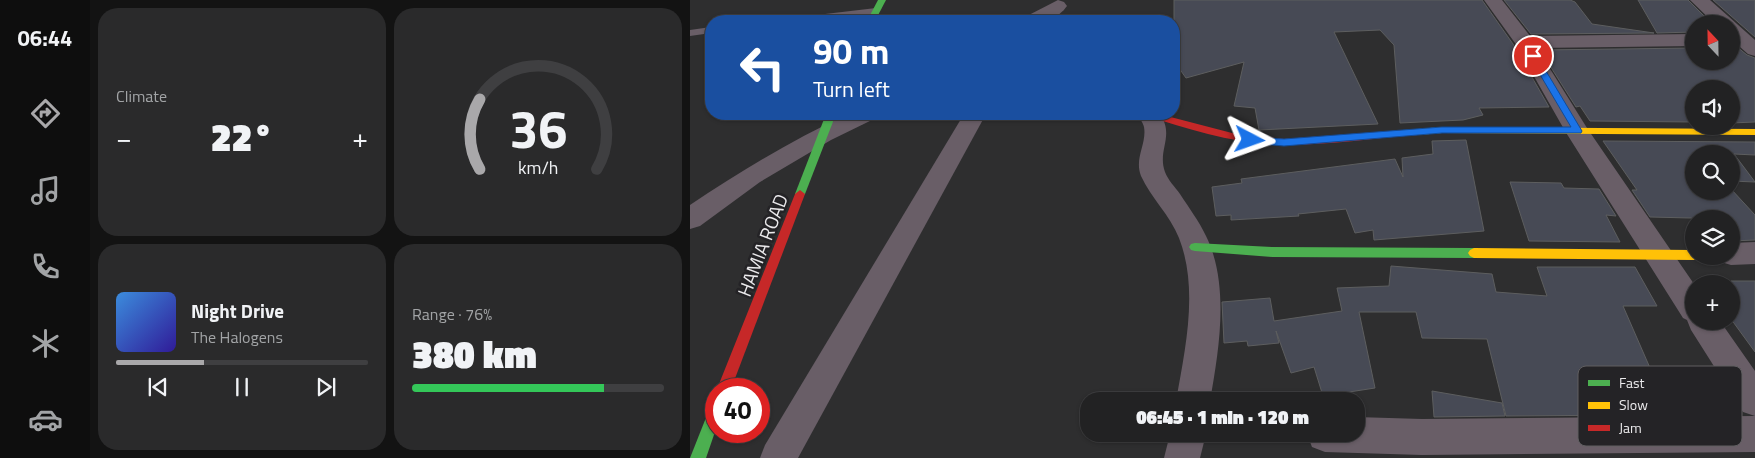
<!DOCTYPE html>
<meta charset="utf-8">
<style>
:root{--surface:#222223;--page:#2a2a2b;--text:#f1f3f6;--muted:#a2a4a6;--line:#3f3f41;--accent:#a9a8aa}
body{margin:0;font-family:"Titillium Web",sans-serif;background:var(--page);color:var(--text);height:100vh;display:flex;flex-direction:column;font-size:19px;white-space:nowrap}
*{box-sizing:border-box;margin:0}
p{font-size:16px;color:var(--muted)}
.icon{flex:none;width:28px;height:28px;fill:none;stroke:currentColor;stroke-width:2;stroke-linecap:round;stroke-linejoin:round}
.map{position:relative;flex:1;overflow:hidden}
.sheet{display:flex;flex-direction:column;gap:8px;padding:8px;background:#131313;width:600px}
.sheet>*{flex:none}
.banner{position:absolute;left:15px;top:15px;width:475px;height:105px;border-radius:20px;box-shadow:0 1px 4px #0004,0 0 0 1px var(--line);background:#1a4fa0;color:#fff;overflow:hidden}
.needle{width:32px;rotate:338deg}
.fabs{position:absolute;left:995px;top:15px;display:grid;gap:10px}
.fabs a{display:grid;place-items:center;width:55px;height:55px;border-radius:50%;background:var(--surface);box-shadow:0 1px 4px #0004,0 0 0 1px var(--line);font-size:25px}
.speed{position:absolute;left:15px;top:378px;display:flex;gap:10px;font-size:25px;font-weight:700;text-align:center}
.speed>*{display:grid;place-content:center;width:65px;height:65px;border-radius:50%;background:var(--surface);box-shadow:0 1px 4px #0004,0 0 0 1px var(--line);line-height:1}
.speed .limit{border:8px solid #d22;background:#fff;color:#111}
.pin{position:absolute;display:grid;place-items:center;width:42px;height:42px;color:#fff;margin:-21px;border:2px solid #fff;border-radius:50%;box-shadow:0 1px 5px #0007}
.me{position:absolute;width:55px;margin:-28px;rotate:94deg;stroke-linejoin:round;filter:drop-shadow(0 0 4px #0008)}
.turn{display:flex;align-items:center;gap:18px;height:105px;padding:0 25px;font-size:22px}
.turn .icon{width:65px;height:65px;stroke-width:2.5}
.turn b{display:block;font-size:35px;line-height:42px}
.big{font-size:38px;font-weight:800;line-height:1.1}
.sheet .widget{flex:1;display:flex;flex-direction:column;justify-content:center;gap:8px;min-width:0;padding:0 18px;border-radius:20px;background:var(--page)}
.sheet .dial{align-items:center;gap:0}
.dial svg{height:130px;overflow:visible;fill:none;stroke:var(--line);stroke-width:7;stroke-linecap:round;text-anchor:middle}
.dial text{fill:var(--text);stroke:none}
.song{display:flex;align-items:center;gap:15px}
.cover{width:60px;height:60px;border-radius:8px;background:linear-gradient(135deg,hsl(210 70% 55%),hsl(250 70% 35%))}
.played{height:5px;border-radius:2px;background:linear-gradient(90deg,var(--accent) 35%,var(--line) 35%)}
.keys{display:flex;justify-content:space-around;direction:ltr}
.heat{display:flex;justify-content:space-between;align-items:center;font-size:28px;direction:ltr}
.charge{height:8px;border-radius:4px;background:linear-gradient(90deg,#34c759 76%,var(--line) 0)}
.sheet .tiles{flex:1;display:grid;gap:8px;grid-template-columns:repeat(2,1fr)}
.trip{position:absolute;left:390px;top:392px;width:285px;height:50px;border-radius:20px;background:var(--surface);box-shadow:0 1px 4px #0004,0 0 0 1px var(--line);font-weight:800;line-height:50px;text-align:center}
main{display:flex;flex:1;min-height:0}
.tabs{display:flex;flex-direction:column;width:90px;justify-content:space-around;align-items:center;background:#0e0e0e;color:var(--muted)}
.tabs .icon{width:35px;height:35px}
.tabs .on{color:var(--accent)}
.tabs b{font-size:22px;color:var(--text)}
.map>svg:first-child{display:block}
.building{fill:#474a55;stroke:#5d5e5f}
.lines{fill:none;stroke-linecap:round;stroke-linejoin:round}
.lane{fill:#695e67;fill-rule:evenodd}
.street{fill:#695e67;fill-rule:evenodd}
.fast{fill:#4caf50;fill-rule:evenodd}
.slow{fill:#ffc107;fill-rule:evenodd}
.jam{fill:#c62828;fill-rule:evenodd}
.route{fill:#1a73e8;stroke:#114b97}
.labels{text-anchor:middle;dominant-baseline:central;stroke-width:5;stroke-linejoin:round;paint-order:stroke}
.street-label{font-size:19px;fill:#ebeaec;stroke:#242326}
.key{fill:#242326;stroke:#605f61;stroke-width:1}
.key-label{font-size:14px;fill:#ebeaec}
</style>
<main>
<nav class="tabs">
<b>06:44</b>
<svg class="icon on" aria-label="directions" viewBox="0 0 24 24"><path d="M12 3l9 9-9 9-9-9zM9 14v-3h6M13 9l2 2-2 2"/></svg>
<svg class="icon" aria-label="music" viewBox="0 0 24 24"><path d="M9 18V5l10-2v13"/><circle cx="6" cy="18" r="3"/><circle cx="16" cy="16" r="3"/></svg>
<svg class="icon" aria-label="phone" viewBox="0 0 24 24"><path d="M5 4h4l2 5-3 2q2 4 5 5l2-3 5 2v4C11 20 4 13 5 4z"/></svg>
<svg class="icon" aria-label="climate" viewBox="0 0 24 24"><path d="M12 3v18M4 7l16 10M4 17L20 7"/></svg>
<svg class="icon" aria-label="car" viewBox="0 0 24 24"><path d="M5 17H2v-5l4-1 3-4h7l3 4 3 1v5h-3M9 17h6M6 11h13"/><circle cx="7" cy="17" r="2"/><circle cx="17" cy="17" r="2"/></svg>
</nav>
<section class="sheet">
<div class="tiles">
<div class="widget"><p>Climate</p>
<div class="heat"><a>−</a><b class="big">22°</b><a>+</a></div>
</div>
<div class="widget dial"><svg viewBox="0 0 100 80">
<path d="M14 69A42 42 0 1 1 86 69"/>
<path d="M14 69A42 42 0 0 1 14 26" stroke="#a9a8aa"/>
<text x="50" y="56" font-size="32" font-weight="700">36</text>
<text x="50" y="72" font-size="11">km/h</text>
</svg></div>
<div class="widget">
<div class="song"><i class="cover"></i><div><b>Night Drive</b><p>The Halogens</p></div></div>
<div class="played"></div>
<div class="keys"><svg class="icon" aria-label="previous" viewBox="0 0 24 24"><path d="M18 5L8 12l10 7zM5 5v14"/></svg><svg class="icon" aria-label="pause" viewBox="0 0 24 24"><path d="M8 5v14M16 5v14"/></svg><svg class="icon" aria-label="next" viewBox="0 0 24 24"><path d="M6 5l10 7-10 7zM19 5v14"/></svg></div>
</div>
<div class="widget"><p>Range · 76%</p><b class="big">380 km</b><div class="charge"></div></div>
</div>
</section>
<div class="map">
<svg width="1065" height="458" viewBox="0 0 1065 458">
<rect width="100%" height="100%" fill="#2e2e2f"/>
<g class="building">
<path d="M484 0H792L823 44 859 107 789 108 793 115 773 120 710 123 704 45 690 30 644 32 688 124 569 130 565 108 544 106 554 62 496 78 484 61Z"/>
<path d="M814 0H880L885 2 902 24 964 33 841 34Z"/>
<path d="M948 0H998L1022 24H1004V32L967 33Z"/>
<path d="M1023 0H1065V37Z"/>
<path d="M1041 42 1057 55 1065 58V122L1041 123V89H1004V122L900 121 890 106 886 107 850 50 1004 48V61H1041Z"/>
<path d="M776 140 794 231 684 240 683 230 665 233 656 209 608 214 609 216 541 220V215L526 216 522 187 552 183 551 179 705 159 713 177 712 158 743 154 742 141Z"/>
<path d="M913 141 1065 142V155L1044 154 1065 182 1041 181V154H1004V191H1041V189L1065 215V240L1041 241V219L960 217 942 190H947Z"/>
<path d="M820 182 871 183 874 188 909 189 926 216 916 215 930 242 839 241Z"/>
<path d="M701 266 802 274 806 292 857 296 847 267H945L967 306H933L967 384 1014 387 1028 414 980 412 944 413V415L816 416 797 339 732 338 726 312H669L685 388 633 396 624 367 601 373 586 331 589 343 558 346 557 341 534 343 532 302 580 298 584 321 652 311 647 288 699 286Z"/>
<path d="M1041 281H1065V352L1041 319Z"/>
<path d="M742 391 812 403 815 416 744 417Z"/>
</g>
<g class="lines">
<g class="lane">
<path d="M186 8 189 9V13L123 21H96L101 18Z"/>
<path d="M21 27V33L0 36V30Z"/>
</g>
<g class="street">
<path d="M368 0 374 2 377 6C367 21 348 22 333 21L335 17Z"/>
<path d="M794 0H812L840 36 1004 34V46L847 48 897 128 1004 284V321H1030L1065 371V452L732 455 635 452 622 447 617 434H666V417L732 419 1065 416 1053 412 1001 330 997 320 993 318 875 131 825 43Z"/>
<path d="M1000 0H1020L1065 40V56L1058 54 1041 39V24H1025Z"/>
<path d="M158 114H187L184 119 141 140 70 182 10 226 0 229V205C51 171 102 140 158 114Z"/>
<path d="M274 114H296L108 458H70L75 445Z"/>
<path d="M447 114H470C485 136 467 150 475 172 478 180 485 187 490 194 499 208 509 221 516 236 540 285 529 350 520 401H486C495 350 509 289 489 238 480 215 461 198 451 176 444 158 457 144 454 127 453 122 449 118 447 114Z"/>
<path d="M1065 242V264L1041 265 1031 262 1028 256H1041V243Z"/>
<path d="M480 434H516L510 458H474Z"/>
</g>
<g class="fast">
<path d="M188 0H196L185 21H177Z"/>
<path d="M136 114H146L115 194 110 198 106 197 105 194Z"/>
<path d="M505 243 582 247 784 248 788 250 790 253 788 256 784 258 582 257 505 251 501 250 499 247 501 244Z"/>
<path d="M26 403V429L16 458H0L21 405Z"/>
</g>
<g class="slow">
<path d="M752 127 1065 129V135L752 133 728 135 723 132 728 129Z"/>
<path d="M784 248 1004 250V256H1009L1004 260 784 258 780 256 778 253 780 250Z"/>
</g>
<g class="jam">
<path d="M454 114H469L542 133 594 139 728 129 733 132 728 135C684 138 639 145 594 145 547 145 500 129 456 116Z"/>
<path d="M110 190 115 194 41 389H27L105 194Z"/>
</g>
</g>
<path class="route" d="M843 54 847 56 892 131 891 133H752L594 146 560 143 555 140 560 137 594 139 752 127H881L839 56Z"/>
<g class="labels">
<g class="street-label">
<text transform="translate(72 245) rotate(-69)">HAMIA ROAD</text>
</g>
</g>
<rect x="888" y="366" width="164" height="80" rx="8" class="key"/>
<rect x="898" y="380" width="22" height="6" fill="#4caf50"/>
<rect x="898" y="402" width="22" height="7" fill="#ffc107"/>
<rect x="898" y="425" width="22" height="6" fill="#c62828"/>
<g class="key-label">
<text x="929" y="388">Fast</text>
<text x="929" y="410">Slow</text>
<text x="929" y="433">Jam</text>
</g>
</svg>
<div class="fabs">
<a><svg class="needle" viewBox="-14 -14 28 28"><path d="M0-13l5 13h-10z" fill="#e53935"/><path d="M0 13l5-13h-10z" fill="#a2a4a6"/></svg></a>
<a><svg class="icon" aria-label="sound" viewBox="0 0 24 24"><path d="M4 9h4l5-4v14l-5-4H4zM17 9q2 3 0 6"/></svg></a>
<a><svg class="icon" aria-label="search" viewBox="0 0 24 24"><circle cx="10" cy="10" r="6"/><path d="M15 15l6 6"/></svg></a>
<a><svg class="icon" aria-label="layers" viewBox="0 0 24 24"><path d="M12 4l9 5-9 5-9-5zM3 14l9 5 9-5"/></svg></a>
<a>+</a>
</div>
<div class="speed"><div class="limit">40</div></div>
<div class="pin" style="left:843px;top:56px;background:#d93025"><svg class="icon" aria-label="arrive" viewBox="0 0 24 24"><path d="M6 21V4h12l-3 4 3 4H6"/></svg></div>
<svg class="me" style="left:560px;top:140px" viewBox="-20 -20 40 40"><path d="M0-17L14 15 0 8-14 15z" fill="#1a73e8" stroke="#fff" stroke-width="4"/></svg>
<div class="trip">06:45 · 1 min · 120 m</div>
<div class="banner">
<div class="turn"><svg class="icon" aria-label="left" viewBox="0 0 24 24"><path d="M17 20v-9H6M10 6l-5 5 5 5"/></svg><div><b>90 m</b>Turn left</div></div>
</div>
</div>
</main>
